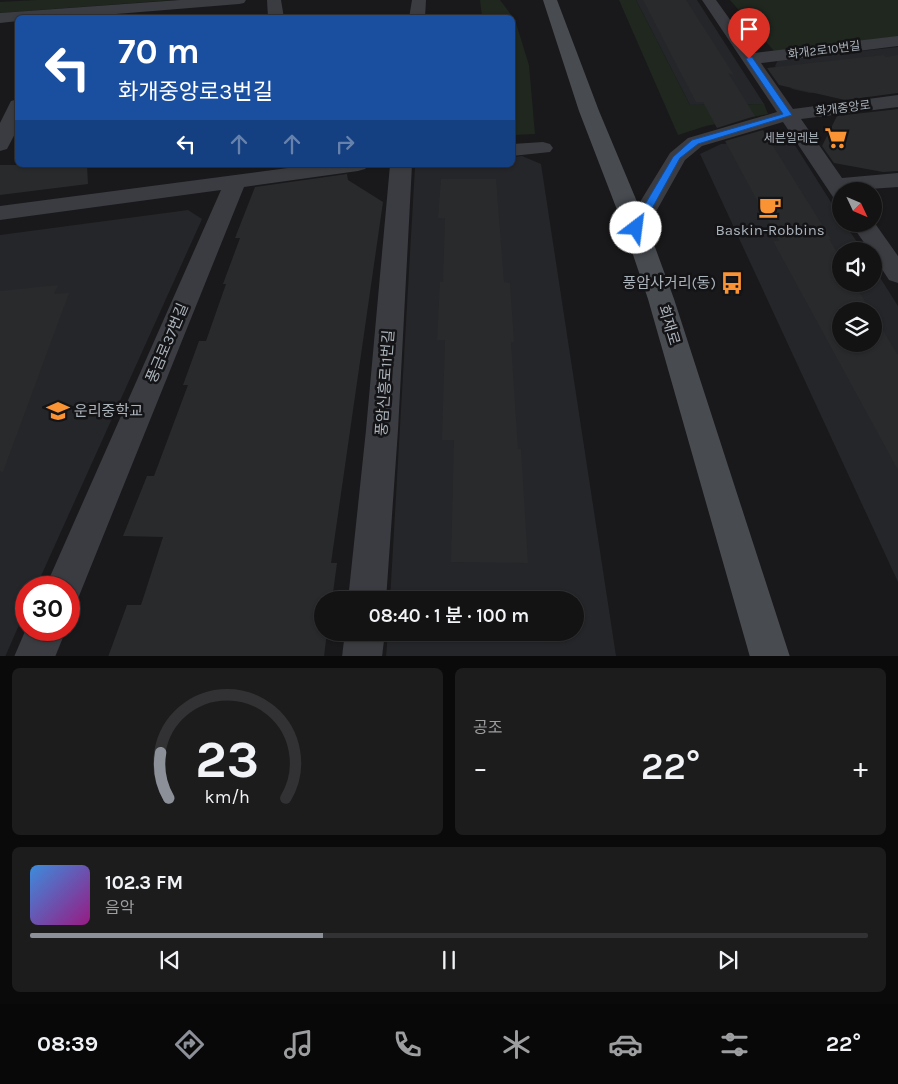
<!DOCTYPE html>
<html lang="ko">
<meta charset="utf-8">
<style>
:root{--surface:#131314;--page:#1c1c1d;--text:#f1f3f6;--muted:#9d9ea0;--line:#323234;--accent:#8c9099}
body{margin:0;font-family:Karla,"Noto Sans KR",sans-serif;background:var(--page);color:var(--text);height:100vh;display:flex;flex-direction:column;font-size:19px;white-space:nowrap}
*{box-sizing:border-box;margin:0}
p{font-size:16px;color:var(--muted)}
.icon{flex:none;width:28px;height:28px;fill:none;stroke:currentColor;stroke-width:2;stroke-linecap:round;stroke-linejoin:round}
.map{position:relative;height:656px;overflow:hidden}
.drawer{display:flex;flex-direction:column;gap:12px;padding:12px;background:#0a0a0b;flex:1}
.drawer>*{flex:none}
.guide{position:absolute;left:15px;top:15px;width:500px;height:152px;border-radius:8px;box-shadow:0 1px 4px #0004,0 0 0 1px var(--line);background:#1a4fa0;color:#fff;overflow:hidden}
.needle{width:32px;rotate:134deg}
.fabs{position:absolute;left:832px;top:182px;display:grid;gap:10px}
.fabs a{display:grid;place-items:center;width:50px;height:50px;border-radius:50%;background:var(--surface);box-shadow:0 1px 4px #0004,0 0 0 1px var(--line);font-size:25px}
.speed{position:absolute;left:15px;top:576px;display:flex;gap:10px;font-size:25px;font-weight:700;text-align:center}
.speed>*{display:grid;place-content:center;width:65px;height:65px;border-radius:50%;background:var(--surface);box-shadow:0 1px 4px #0004,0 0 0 1px var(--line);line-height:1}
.speed .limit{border:8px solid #d22;background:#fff;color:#111}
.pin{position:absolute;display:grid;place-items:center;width:42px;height:42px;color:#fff;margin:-51px -21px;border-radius:50% 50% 50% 0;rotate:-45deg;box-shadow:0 0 5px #0007}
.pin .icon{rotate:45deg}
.me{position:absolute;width:55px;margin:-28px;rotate:30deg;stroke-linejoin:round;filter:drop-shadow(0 0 4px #0008)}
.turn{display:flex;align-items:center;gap:18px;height:105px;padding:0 20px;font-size:22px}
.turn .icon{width:65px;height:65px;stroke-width:2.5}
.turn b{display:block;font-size:35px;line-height:42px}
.lanes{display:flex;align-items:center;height:48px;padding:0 20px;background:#0003;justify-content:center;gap:25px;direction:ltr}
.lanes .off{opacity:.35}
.big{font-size:38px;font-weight:600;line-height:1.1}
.drawer .tile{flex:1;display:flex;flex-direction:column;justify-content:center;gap:8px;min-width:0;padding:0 18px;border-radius:8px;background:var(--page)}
.drawer .dial{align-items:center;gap:0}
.dial svg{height:130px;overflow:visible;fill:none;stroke:var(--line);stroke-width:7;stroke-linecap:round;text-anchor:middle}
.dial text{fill:var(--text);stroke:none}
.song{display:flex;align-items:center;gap:15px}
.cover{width:60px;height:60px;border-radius:8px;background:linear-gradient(135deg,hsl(210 70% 55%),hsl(310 70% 35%))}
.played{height:5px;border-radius:2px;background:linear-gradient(90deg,var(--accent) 35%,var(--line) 35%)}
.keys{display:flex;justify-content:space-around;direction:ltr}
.heat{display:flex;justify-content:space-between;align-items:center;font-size:28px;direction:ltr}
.drawer .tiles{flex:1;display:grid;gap:12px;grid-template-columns:1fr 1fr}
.tile:last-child{grid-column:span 2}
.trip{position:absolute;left:314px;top:591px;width:270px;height:50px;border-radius:25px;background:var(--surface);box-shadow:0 1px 4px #0004,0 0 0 1px var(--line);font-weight:600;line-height:50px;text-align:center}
.tab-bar{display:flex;height:80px;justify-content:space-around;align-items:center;background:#080808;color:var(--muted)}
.tab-bar .icon{width:35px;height:35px}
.tab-bar .active{color:var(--accent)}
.tab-bar b{font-size:22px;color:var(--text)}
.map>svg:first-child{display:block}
.built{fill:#252629;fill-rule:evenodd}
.green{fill:#1f271f}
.building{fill:#292a2c}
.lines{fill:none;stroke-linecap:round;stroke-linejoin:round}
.street{fill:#3a3c41;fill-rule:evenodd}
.secondary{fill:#484c51;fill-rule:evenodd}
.route{fill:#1a73e8;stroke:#114b97}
.labels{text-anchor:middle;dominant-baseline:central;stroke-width:5;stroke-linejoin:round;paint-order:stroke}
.far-street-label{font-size:12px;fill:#abb3bb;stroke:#141416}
.far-poi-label{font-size:12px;fill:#abb3bb;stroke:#141416;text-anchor:end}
.poi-label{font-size:15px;fill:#abb3bb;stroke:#141416}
.street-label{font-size:15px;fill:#abb3bb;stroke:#141416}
</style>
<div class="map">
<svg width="898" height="657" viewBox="0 0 898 657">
<rect width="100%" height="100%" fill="#19191b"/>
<g class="built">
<path d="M636 0H697L764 104 690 105Z"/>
<path d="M898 47V82L810 93 792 89 775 66 778 60Z"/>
<path d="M783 139 793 142 841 218V224H845L863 251H841V284H874V268L898 306V582L700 154 721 144ZM841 311H874V344H841Z"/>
<path d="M522 156 541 164 616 656 386 657 388 633 575 632V600H390L415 167 437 165H512L513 157Z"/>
<path d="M188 210 202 219 36 587 26 588V609L5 657 0 656V235Z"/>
</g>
<g class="green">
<path d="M36 0H174L0 13V2Z"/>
<path d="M480 0H500L515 20 529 65 535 134 513 135 512 18 482 17Z"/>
<path d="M619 0H636L690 105 764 104 768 114 706 126 678 135Z"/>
<path d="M730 0H898V37L774 51Z"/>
</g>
<g class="building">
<path d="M643 0H686L734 75 728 73 755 116 717 128 703 102H696Z"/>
<path d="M883 55 886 57 898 55V93L845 100 779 85 767 68Z"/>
<path d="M898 109V171L883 172 834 163 822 146 837 116Z"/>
<path d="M763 130 831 239H829L841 259V284H857L861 290H858L871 311H841V344H874V316L898 355V470L773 241H779L725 141Z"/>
<path d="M0 165H87L88 184 0 195Z"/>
<path d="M347 174 348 180 383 202 331 563H337L332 600H322V632H327L324 657H108L127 605H141L163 537 123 536 147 476H154L188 385H183L199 341H206L226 284H223L240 238H235L255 187Z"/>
<path d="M441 179H496L504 282 510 283 514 342H511L518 449H521L528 563 451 562 454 440H442L445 340H437L440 282H443L445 218H438Z"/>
<path d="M58 285 54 294 69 293 3 472 0 471V291Z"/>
</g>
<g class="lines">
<g class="street">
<path d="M180 0H246L244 3 239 4 67 18H18V21L0 23V13Z"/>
<path d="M267 0H281L284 18H268Z"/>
<path d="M412 0H426L425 18H409Z"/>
<path d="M702 0H716L754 53 898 36V46L761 63 793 109 898 95V107L801 119 842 178 898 173V187L841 191V199L833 197 783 122 702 146 685 160 644 233 636 235 628 233 624 228 670 153 688 138 777 112Z"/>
<path d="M18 99V128L7 149 0 151V123L11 101Z"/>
<path d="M543 142 550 144 553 148 550 152 512 156V144Z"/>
<path d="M310 165H369L365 169 358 171 244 187 77 601 69 605V588H45L221 190 0 220V206Z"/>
<path d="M390 165H412L398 430 386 600H348L366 430Z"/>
<path d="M874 222 898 256V283L889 280 874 257V251H870L851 224H874Z"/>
<path d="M26 629 66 630 55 657H14Z"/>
<path d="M345 632H385L382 657H342Z"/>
</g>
<path class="secondary" d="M543 0H557L599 111 648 228 674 299 790 657H750L648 299 624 228 579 111Z"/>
</g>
<path class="route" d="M749 57H752L792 115 698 144 680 158 640 230H633L631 228 673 157 692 140 783 114 746 59Z"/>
<defs>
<symbol id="supermarket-bare" viewBox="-9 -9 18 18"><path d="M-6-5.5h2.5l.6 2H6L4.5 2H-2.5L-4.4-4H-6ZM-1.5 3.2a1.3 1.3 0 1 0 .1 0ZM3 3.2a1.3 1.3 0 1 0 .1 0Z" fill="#fa9333" stroke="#141416" stroke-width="2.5" paint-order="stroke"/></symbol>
<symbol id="cafe-bare" viewBox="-9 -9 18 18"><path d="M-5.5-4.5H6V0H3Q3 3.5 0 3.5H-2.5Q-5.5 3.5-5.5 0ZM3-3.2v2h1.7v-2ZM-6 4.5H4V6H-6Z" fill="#fa9333" stroke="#141416" stroke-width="2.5" paint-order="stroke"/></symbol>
<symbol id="bus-bare" viewBox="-9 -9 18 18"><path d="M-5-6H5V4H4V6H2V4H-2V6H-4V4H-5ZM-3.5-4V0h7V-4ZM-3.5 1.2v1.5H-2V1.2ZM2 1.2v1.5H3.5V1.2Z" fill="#fa9333" stroke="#141416" stroke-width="2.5" paint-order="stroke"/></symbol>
<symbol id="school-bare" viewBox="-9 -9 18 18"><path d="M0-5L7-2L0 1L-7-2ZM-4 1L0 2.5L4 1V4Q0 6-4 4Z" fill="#fa9333" stroke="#141416" stroke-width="2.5" paint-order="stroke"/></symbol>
</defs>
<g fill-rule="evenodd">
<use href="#supermarket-bare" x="820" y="122" width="32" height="32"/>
<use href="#cafe-bare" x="754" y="191" width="32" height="32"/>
<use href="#bus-bare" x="716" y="267" width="32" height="32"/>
<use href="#school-bare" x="42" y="395" width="32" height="32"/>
</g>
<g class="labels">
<g class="far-street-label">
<text transform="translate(824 50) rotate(-7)">화개2로10번길</text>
<text transform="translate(843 108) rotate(-7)">화개중앙로</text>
</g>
<g class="far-poi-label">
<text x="819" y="138">세븐일레븐</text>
</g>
<g class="poi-label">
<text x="770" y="230">Baskin-Robbins</text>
<text x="716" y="283" text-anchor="end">풍암사거리(동)</text>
<text x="74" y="411" text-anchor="start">운리중학교</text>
</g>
<g class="street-label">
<text transform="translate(669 325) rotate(73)">회재로</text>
<text transform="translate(167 343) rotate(-67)">풍금로37번길</text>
<text transform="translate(385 383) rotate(-86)">풍암신흥로11번길</text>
</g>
</g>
</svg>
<div class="fabs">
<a><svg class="needle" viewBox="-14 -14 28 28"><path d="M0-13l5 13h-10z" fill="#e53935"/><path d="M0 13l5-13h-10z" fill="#9d9ea0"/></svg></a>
<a><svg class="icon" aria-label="sound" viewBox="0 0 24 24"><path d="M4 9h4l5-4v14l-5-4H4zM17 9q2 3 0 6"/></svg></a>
<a><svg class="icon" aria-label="layers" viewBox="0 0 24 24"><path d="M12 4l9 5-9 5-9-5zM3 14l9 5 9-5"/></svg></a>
</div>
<div class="speed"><div class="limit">30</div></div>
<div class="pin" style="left:749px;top:59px;background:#d93025"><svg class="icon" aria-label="arrive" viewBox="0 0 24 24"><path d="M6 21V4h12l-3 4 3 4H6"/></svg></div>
<svg class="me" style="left:636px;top:228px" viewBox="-20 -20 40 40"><circle r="19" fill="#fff"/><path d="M0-13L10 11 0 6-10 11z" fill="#1a73e8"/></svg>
<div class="trip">08:40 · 1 분 · 100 m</div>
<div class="guide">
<div class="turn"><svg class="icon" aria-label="left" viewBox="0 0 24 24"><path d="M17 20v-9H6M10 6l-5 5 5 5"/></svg><div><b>70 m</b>화개중앙로3번길</div></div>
<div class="lanes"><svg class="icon" aria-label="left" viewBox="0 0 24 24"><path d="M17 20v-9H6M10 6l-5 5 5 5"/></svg><svg class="icon off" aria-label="ahead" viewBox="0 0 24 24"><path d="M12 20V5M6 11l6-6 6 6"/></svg><svg class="icon off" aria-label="ahead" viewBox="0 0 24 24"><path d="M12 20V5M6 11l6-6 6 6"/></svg><svg class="icon off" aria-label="right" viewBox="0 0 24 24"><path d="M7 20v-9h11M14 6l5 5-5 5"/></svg></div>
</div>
</div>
<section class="drawer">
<div class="tiles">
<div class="tile dial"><svg viewBox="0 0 100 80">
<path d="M14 69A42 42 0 1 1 86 69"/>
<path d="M14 69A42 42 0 0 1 9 41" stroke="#8c9099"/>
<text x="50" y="56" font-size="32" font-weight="700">23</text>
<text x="50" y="72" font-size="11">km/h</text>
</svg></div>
<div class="tile"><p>공조</p>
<div class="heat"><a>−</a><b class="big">22°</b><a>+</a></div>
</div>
<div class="tile">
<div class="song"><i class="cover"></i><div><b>102.3 FM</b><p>음악</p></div></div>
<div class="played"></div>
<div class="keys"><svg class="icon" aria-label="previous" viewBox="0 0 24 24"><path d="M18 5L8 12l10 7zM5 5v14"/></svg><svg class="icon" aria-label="pause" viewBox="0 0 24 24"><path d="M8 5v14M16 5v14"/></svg><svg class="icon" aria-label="next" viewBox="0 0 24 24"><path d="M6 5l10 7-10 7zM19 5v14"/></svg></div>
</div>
</div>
</section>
<nav class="tab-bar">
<b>08:39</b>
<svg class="icon active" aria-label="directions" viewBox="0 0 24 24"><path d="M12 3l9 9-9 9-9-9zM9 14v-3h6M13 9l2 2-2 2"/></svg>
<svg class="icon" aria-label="music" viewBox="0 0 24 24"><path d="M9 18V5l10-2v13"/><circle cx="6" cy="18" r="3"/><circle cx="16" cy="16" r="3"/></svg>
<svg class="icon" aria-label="phone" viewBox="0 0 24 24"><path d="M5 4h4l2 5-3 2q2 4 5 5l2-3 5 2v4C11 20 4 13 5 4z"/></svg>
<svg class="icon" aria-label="climate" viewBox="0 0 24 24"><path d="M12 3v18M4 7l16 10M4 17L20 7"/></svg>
<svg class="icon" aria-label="car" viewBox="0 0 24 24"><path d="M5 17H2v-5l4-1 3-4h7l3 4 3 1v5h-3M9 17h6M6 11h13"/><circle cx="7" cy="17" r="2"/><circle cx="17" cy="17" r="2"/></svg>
<svg class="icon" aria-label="filters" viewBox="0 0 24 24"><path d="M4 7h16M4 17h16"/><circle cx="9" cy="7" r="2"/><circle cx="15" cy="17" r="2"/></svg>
<b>22°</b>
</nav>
